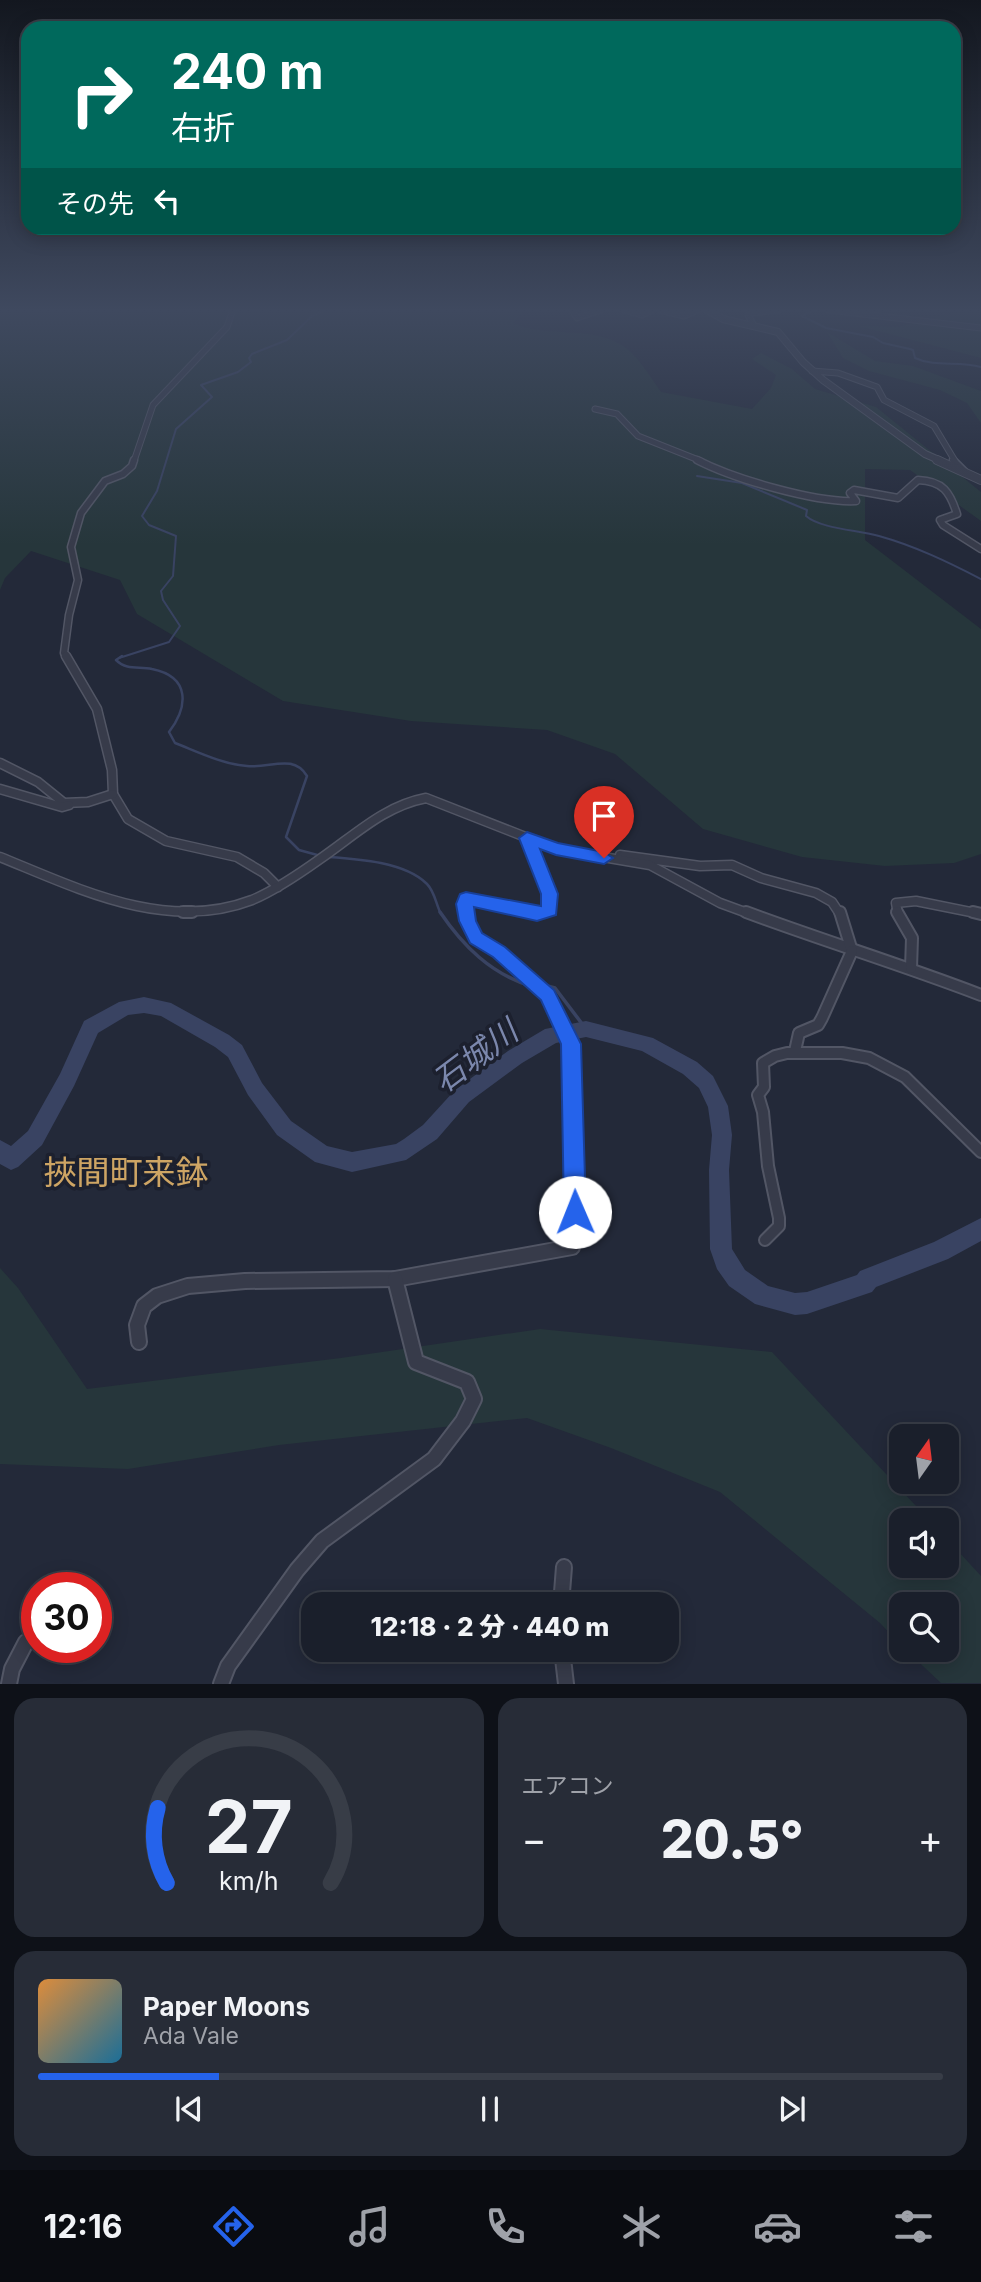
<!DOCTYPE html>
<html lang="ja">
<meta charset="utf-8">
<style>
:root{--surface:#1a1f2b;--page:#272c37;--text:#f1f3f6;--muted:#9fa2a9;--line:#383d47;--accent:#2563eb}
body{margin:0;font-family:Inter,"Noto Sans JP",sans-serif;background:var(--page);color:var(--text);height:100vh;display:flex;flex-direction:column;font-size:26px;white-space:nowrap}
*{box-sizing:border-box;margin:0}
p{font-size:23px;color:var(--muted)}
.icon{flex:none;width:38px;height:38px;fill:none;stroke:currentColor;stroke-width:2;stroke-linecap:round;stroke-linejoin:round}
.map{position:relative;height:1684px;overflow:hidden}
.side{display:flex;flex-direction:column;gap:14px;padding:14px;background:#0e1118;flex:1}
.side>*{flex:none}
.banner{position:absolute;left:21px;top:21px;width:940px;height:214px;border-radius:21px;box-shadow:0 4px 18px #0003,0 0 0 2px var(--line);background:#00695c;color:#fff;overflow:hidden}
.needle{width:46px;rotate:14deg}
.fabs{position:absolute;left:889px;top:1424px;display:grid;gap:14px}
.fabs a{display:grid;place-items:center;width:70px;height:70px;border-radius:14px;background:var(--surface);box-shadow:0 4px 18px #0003,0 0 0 2px var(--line);font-size:35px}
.speed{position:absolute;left:21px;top:1572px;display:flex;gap:14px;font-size:35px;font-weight:700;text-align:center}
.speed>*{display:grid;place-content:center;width:91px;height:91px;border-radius:50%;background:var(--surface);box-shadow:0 4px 18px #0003,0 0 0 2px var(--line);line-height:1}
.speed .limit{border:10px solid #d22;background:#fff;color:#111}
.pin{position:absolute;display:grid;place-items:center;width:60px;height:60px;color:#fff;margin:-72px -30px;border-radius:50% 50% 50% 0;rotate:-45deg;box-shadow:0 0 7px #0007}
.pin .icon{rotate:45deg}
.me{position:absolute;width:77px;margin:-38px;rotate:359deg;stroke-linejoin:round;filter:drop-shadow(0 0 5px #0008)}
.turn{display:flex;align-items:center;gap:24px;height:147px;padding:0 35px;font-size:32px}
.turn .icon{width:91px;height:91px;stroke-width:2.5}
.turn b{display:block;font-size:49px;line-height:60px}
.then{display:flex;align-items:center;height:66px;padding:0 35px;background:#0003;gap:14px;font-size:26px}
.big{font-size:52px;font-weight:800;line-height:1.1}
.side .card{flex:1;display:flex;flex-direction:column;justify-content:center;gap:10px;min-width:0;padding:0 24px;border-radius:21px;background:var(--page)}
.side .dial{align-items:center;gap:0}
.dial svg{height:182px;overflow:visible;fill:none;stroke:var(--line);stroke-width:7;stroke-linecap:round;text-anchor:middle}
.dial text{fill:var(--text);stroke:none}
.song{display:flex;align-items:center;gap:21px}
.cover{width:84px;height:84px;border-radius:10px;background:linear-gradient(135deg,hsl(30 70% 55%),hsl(200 70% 35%))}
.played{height:7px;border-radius:4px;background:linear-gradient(90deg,var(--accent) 20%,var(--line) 20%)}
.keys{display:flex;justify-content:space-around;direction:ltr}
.heat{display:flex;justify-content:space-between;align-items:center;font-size:38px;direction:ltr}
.side .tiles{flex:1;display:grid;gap:14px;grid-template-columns:1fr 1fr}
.card:last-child{grid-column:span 2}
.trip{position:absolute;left:301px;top:1592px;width:378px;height:70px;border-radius:21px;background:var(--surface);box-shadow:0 4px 18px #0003,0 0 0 2px var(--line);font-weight:800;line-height:70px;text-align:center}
.tabs{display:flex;height:112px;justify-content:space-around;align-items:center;background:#0a0c11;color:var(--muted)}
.tabs .icon{width:49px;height:49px}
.tabs .current{color:var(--accent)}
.tabs b{font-size:32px;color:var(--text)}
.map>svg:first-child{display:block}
.green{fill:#26363b}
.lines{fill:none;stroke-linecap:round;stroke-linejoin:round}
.stream-far2{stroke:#394362;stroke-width:2}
.stream-far1{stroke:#394362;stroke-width:2.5}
.stream{stroke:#394362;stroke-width:3.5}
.river{fill:#394362;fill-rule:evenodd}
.minor-far4-casing{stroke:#525665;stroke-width:7}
.minor-far3-casing{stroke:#525665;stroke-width:9}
.minor-far2-casing{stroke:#525665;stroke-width:11}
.minor-far1-casing{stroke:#525665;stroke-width:14}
.minor-casing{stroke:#525665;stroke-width:18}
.tertiary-far1-casing{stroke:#525665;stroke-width:8}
.tertiary-casing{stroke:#525665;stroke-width:10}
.minor-far4{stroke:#373b4a;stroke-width:5}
.minor-far3{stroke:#373b4a;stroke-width:6}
.minor-far2{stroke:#373b4a;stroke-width:8}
.minor-far1{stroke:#373b4a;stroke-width:10}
.minor{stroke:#373b4a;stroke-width:14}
.tertiary-far1{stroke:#373b4a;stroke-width:6}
.tertiary{stroke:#373b4a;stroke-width:8}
.route{fill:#2563eb;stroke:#184099;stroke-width:2}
.labels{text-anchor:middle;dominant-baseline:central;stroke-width:7;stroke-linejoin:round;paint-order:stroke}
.near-water-label{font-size:32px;font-style:italic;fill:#7b87ac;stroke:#1c202e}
.near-quarter-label{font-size:33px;fill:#cea564;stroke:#1c202e}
</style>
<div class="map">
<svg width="981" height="1684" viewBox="0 0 981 1684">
<rect width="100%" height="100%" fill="#232939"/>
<g class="green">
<path d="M0 310H524L513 323C547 339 595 324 626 348 640 359 651 378 661 392L752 409 771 388 776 375 752 359 761 353 792 369 815 389 876 407 981 492V521L910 470 865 469V540L981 629V854L954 863 885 866 802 857 703 829 615 754 547 730 411 721 283 701 137 614 120 580 31 551 5 578 0 590Z"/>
<path d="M963 310H981V358L859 326 898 327Z"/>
<path d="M827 332 875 361 913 366 981 391V423L967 403 940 390 869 371 843 358Z"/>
<path d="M0 1268 18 1288 87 1389 341 1358 540 1329 772 1352 930 1521H901V1566H947V1539L981 1576V1683H941L906 1650H947V1605H901V1645L880 1623 720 1492 611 1448 527 1418 279 1445 128 1469 0 1464Z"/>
</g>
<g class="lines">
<g class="stream-far2">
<path d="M814 310 802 316 826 328 873 337 883 343 910 349 913 350 915 358C936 368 959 360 981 367"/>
<path d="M697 476 742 483 807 510 806 516C821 529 859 530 879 536 915 546 948 562 981 579"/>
<path d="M119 658 169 642 180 626 163 600 161 591 173 576 176 536 149 525 142 516 157 491 176 429 212 397 201 385 238 372 251 362 249 358 252 354 287 340 312 316 325 310"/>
</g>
<g class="stream-far1">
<path d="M122 656 116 660C127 671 139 666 152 669 191 677 188 707 169 732L175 743C198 752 222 764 247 766 269 769 293 753 307 776L286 837 299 850 321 856"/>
<path d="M328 857C358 859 405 862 427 884 435 892 436 905 441 914"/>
</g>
<g class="stream">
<path d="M440 912C463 946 491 974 531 986"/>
<path d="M544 985 555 988 586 1029"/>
</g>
<path class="river" d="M144 997 171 1003 229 1035 242 1045 262 1083 291 1121 327 1146 352 1152 396 1144 404 1139 423 1125 455 1090 508 1051 545 1029 586 1021 653 1038 697 1062 713 1076 728 1106 732 1135 729 1170 732 1249 745 1270 768 1286 795 1293 807 1292 857 1275 860 1271 934 1242 981 1218V1241L948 1259 876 1287 872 1292 807 1314 795 1315 755 1304 729 1286 717 1269 710 1249 709 1170 712 1135 708 1107 699 1088 683 1074 642 1051 586 1037 556 1043 522 1063 469 1102 437 1139 406 1160 352 1172 315 1162 277 1135 248 1095 228 1057 215 1047 161 1016 144 1013 128 1015 98 1033 74 1086 42 1145 18 1167 11 1170 0 1164V1140L11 1146 28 1131 60 1074 84 1021 119 1002Z"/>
<defs>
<g id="minor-far4">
<path d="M572 310 577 318 601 310"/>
<path d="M624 310 642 315 652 310"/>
<path d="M660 310 684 316 698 310"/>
<path d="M829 310 981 328"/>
<path d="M753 324 748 315 751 313 779 310"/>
<path d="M812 371 838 373 877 387 884 400 934 426 955 461"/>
<path d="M595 409 617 414 638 436 701 461"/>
<path d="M134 461 153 405 227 327 233 310"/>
</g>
<g id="minor-far3">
<path d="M697 460C734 479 816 503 856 501L850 493 854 490 898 498 918 480C943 481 950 492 957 514L940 520 943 525 981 549"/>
<path d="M953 460 965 472"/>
<path d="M67 658 64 653 69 615 78 580 71 547 81 513 105 481 123 474 132 466 134 460"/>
</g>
<g id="minor-far2">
<path d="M66 656 97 709 112 770 113 794 128 819 166 841 237 857 264 873 278 887"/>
<path d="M0 763 38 782 64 803 88 802 113 794"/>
<path d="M0 789 62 807 69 805"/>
<path d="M620 855 700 866 732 865 761 878 816 893 832 902 840 914"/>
<path d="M0 857C79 889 166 933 252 900 276 890 299 874 320 859 355 835 384 806 426 798L556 849 650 865 720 903 750 914"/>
<path d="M467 914 466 899 537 914 550 911V894L527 838"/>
<path d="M898 914 896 903 916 901 981 914"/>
</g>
<g id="minor-far1">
<path d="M183 912H192"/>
<path d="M467 912V921L476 938 499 952 548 995 571 1044 576 1237 569 1248"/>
<path d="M529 912H544"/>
<path d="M746 912C824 941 903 965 981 995"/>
<path d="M840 912 852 951"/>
<path d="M897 912 912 938 911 968"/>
<path d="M973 912 981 914"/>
<path d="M795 1051 799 1033 818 1025 822 1018 852 951"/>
<path d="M765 1240 779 1226V1218L768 1166 763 1112 758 1095 764 1087 763 1063 775 1056 787 1053H842L869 1058 905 1077 981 1152"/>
</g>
<g id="minor">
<path d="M139 1342 137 1325 144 1306 157 1296 188 1286 245 1281 395 1279 572 1247"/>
<path d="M561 1605 564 1567"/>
<path d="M562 1650 566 1684"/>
<path d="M9 1684 12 1669 26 1642"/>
<path d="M221 1684 228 1666 297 1570 322 1541 434 1459 463 1421 474 1399 467 1382 416 1362 395 1279"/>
</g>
<path id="tertiary-far1" d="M707 310 723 319 778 332 803 362 823 380 925 454 941 461"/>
<path id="tertiary" d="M937 460 981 480"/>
</defs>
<use href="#minor-far4" class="minor-far4-casing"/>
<use href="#minor-far3" class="minor-far3-casing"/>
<use href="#minor-far2" class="minor-far2-casing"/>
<use href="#minor-far1" class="minor-far1-casing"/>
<use href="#minor" class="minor-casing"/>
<use href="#tertiary-far1" class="tertiary-far1-casing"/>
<use href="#tertiary" class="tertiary-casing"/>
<use href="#minor-far4" class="minor-far4"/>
<use href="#minor-far3" class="minor-far3"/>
<use href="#minor-far2" class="minor-far2"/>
<use href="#minor-far1" class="minor-far1"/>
<use href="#minor" class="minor"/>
<use href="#tertiary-far1" class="tertiary-far1"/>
<use href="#tertiary" class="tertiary"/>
</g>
<linearGradient id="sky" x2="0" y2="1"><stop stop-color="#13171f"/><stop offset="0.57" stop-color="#3f495f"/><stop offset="1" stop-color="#3f495f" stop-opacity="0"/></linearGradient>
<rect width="981" height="545" fill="url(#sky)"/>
<path class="route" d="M527 832 558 843 604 852 613 858 604 864 556 855 540 849 558 894 556 915 537 921 474 907 476 921 482 933 505 947 554 990 581 1044 586 1212 583 1220 575 1223 568 1220 564 1212 561 1044 541 1000 493 957 470 943 459 921 456 904 460 894 466 892 541 906V894L519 838Z"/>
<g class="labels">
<g class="near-water-label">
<text transform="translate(475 1056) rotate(-37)">石城川</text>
</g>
<g class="near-quarter-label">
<text x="126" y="1172">挾間町来鉢</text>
</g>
</g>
</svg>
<div class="fabs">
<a><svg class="needle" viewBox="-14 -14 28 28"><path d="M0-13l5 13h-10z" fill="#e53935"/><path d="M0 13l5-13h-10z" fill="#9fa2a9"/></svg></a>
<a><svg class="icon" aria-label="sound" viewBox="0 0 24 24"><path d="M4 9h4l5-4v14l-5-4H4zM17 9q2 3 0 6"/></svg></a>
<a><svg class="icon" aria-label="search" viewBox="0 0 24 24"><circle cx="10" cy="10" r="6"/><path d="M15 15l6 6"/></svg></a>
</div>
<div class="speed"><div class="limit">30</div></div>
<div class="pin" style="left:604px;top:858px;background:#d93025"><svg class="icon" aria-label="arrive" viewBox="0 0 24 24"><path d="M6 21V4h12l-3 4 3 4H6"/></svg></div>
<svg class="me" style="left:575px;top:1212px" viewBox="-20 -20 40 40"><circle r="19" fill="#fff"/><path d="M0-13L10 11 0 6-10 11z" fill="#2563eb"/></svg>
<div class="trip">12:18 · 2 分 · 440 m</div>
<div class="banner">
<div class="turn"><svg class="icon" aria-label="right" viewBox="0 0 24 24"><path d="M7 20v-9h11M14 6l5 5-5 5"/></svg><div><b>240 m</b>右折</div></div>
<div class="then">その先<svg class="icon" aria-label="left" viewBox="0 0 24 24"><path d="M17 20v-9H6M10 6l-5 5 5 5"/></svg></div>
</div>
</div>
<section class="side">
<div class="tiles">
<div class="card dial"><svg viewBox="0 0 100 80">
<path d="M14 69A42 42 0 1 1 86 69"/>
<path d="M14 69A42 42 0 0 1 10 36" stroke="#2563eb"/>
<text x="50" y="56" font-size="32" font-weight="700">27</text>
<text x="50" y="72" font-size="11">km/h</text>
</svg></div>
<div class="card"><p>エアコン</p>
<div class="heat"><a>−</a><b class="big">20.5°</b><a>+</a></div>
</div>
<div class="card">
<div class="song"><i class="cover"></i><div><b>Paper Moons</b><p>Ada Vale</p></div></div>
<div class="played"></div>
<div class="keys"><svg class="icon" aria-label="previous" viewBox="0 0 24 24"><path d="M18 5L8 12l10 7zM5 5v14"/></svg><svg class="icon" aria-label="pause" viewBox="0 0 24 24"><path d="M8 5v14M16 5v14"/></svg><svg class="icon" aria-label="next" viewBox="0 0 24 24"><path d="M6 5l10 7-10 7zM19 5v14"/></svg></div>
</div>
</div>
</section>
<nav class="tabs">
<b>12:16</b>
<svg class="icon current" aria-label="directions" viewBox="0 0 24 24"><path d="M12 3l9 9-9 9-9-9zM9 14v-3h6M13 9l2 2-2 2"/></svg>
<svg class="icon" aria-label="music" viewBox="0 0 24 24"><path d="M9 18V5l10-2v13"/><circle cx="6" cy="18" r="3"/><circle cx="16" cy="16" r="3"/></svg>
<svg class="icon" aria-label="phone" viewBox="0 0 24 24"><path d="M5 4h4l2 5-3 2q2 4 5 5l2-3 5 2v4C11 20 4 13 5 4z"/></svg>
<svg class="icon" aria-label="climate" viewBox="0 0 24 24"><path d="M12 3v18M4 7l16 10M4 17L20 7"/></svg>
<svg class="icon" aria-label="car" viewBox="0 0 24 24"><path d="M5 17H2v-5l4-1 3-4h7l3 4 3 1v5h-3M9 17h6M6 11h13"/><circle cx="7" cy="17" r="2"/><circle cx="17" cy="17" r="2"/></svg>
<svg class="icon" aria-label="filters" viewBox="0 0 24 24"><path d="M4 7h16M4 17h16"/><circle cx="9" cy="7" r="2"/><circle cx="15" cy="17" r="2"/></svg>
</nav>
